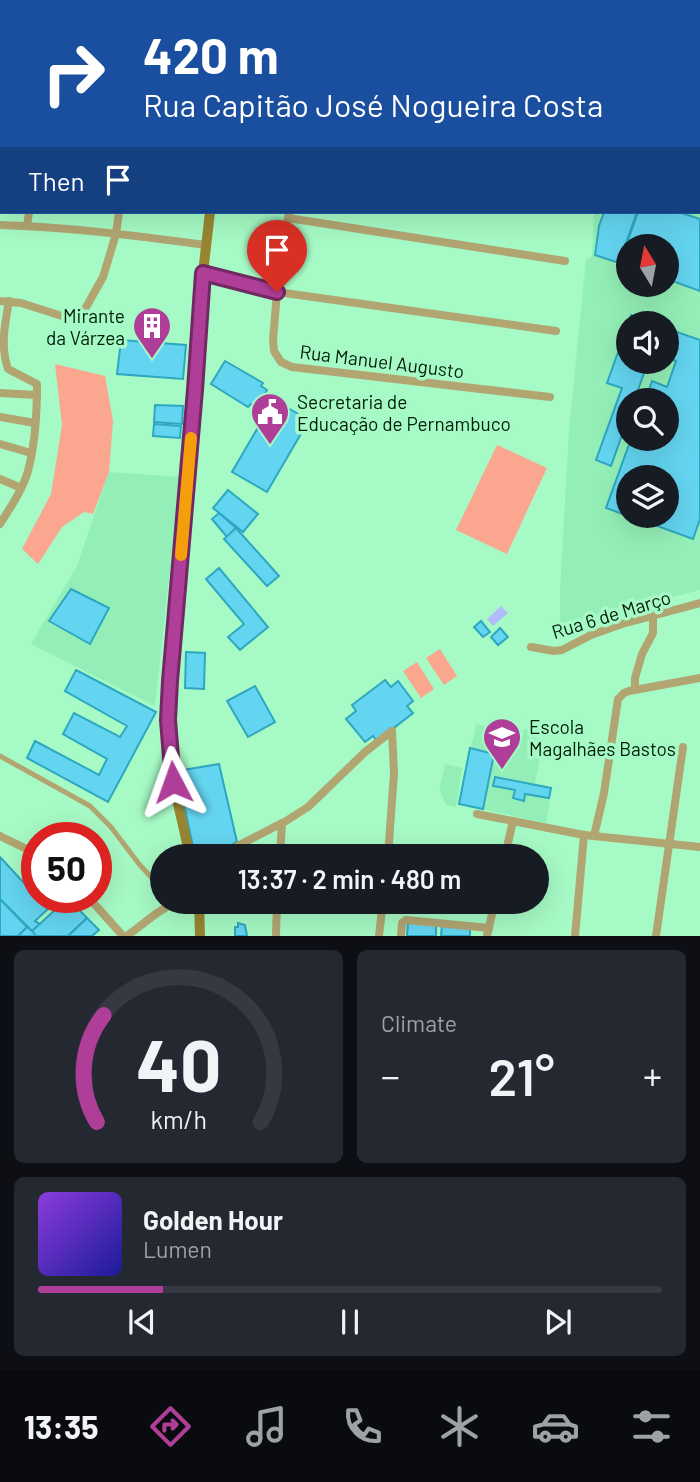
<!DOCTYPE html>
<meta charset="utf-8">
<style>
:root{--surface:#171b24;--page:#242831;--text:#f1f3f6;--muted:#9ea1a6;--line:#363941;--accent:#af3e99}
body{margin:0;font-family:Barlow,sans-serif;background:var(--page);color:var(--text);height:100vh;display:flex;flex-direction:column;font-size:26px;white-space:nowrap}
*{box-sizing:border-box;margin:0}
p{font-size:23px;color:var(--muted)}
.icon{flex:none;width:38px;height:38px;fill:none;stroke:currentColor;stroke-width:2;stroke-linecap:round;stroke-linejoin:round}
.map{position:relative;height:936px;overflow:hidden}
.panel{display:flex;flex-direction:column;gap:14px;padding:14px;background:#0d0f14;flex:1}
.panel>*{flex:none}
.hud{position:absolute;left:0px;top:0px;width:700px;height:214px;box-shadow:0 7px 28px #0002;background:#1a4fa0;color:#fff;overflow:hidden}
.needle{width:46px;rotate:350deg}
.fabs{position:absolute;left:616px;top:234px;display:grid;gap:14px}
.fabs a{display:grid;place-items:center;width:63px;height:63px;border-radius:50%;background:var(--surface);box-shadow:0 7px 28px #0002;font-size:35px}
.speed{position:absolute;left:21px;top:822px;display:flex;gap:14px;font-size:35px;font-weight:700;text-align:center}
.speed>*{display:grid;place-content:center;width:91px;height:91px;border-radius:50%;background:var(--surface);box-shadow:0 7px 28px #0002;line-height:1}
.speed .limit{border:10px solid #d22;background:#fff;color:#111}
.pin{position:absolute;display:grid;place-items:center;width:60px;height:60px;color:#fff;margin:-72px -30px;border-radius:50% 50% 50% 0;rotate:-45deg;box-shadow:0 0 7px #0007}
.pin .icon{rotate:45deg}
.me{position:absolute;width:77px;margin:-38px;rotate:356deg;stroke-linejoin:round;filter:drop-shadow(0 0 5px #0008)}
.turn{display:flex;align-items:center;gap:24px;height:147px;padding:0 28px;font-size:32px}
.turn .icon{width:91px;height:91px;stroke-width:2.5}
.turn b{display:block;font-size:49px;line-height:60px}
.then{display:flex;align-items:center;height:66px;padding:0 28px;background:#0003;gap:14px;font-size:26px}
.big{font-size:52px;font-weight:600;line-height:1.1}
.panel .widget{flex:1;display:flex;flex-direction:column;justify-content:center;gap:10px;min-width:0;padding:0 24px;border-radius:10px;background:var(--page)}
.panel .dial{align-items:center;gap:0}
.dial svg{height:182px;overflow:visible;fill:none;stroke:var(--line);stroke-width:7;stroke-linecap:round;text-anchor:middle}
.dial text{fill:var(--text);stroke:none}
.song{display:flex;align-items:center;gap:21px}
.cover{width:84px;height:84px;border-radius:10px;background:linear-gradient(135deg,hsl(270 70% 55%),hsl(240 70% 35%))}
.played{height:7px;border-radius:4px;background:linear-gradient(90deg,var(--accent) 20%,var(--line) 20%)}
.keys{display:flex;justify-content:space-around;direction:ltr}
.heat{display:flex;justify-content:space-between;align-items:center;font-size:38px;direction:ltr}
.panel .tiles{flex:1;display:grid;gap:14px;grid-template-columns:1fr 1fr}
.widget:last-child{grid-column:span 2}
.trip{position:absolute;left:150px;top:844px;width:399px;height:70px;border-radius:35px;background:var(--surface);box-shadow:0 7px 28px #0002;font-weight:600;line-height:70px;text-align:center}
.tabs{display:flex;height:112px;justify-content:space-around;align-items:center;background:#090b0e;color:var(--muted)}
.tabs .icon{width:49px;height:49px}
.tabs .on{color:var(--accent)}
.tabs b{font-size:32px;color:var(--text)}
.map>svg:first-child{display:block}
.built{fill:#93efb7;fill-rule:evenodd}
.green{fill:#fba78f}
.water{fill:#b1bcfd}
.building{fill:#64d5f0;stroke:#2ea7c1;stroke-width:2}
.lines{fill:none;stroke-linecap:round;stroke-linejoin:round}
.pedestrian{stroke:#b1a572;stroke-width:5}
.minor{stroke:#b1a572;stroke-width:8}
.secondary{stroke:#988532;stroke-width:10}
.route-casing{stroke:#722863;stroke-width:18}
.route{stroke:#af3e99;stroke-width:12}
.slow{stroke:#f59e0b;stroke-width:12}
.labels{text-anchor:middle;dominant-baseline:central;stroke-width:7;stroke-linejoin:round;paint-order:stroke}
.poi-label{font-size:19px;fill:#001d0b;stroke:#a6fac5;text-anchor:start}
.street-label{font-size:19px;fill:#001d0b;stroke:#a6fac5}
</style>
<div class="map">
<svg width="700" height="936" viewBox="0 0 700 936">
<rect width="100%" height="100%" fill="#a6fac5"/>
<g class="built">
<path d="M698 18H700V590L560 627V590L569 430 586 259 592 257 594 212H698ZM628 247H667V285H628ZM628 324H667V362H628ZM628 401H667V439H628ZM628 478H667V516H628Z"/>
<path d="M109 472 180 477 155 706 31 644 77 566Z"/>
<path d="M476 724 496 729 495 735 522 739 524 729 538 731 535 757 540 758 535 783 552 787 546 823 459 804Z"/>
<path d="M445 764 462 768 456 807 446 805 439 788 440 787Z"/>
</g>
<g class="green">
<path d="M55 364 105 376 113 421 109 472 93 514 84 512 62 527 38 564 22 549 51 494 62 425Z"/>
<path d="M497 445 547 468 507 554 456 530Z"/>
<path d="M440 649 457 676 444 685 426 658Z"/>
<path d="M417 662 434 689 421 698 403 671Z"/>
</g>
<path class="water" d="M501 606 508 613 493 626 487 619Z"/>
<g class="building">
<path d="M698 71 700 72V187L698 192Z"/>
<path d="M604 212H637L619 263 595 255 599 226Z"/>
<path d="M638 212H679L700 219V291L667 279V247H628V266L620 263Z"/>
<path d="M631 315 656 324H628Z"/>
<path d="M628 324V362H648L634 401H628V418L611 466 596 460 622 388 607 383Z"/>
<path d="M671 330 700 340V519L693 539 630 516H667V478H628V516L606 508 631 439H667V401H645L652 381 667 387 676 361 667 358V342Z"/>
<path d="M121 340 186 345 183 379 117 374Z"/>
<path d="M225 361 263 383 261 386 267 390 257 407 251 404 248 407 211 384Z"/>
<path d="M274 400 309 420 267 492 232 472Z"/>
<path d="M155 405 183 406 182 424 154 422Z"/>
<path d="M154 424 181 426 180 438 153 436Z"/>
<path d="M228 490 258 514 243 532 213 508Z"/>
<path d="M219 513 236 528 227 537 212 519Z"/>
<path d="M236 528 279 576 267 586 224 539Z"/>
<path d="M219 568 268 627 240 650 228 637 244 624 206 579Z"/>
<path d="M71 589 109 608 90 644 49 621Z"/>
<path d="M481 621 490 632 483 637 474 627Z"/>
<path d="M500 628 508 637 498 645 491 637Z"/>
<path d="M186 652 205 653 204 689 185 688Z"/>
<path d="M76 670 156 712 108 802 27 758 35 741 99 775 107 759 63 734 74 713 120 737 127 726 65 691Z"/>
<path d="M385 680 391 687 398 681 413 701 407 706 413 713 377 741 373 736 365 742 346 719 356 711 352 705Z"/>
<path d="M255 686 275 722 248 737 227 701Z"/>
<path d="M470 748 494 754 483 809 459 804Z"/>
<path d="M219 764 237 842 210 856H195L177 771Z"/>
<path d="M495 777 551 788 549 798 525 794 524 801 513 798 515 790 493 786Z"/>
<path d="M0 857 48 909 35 921 40 924 32 931 0 899Z"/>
<path d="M68 898 87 918 68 936H36L32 931Z"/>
<path d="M0 899 27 927 18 936H0Z"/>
<path d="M87 918 99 930 92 936H68Z"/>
<path d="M408 922 436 924V936H407Z"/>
<path d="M238 923 245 925 247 936H235V927H238Z"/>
<path d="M442 925 470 927V936H441Z"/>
<path d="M27 927 32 931 36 936H18Z"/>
</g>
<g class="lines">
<path class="pedestrian" d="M0 756 90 806 111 827 139 864 163 890"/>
<g class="minor">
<path d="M139 0 150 2"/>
<path d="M509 0 518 2"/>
<path d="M637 0 648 2"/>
<path d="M289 2 290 0"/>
<path d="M535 2 536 0"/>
<path d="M613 2 614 0"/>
<path d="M698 9 700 10"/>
<path d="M289 212 277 292 273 340 274 351 281 362 292 367 550 397"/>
<path d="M288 218 565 261"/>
<path d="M0 225C69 227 138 236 206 245"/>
<path d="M27 226 29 212"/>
<path d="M203 273 277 292 556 331"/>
<path d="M0 301 21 303 65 317 81 314 85 309 103 277 116 234 119 212"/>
<path d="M0 393 37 395"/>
<path d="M0 417 35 423"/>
<path d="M0 444 31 453"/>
<path d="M0 479 21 488"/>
<path d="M0 524C10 508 23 489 28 471 35 445 37 410 37 384L8 369C0 346 5 324 9 301"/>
<path d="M531 647 554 651 562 650 591 635 622 624 700 603"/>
<path d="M635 690V678L642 654 653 633V617"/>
<path d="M477 814 584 835 700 847"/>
<path d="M0 836 37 854"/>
<path d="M594 836 604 793 618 699 624 693 629 691 700 678"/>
<path d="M218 856 286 821 308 807 365 752 392 731"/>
<path d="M280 856 282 823"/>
<path d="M388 856 394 773 392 731"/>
<path d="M505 856 513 821"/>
<path d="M89 898 123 936"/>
<path d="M127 936 157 913 176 901"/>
<path d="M276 936 277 901"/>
<path d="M379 936 383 901"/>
<path d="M401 936 402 923 406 920 489 928"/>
<path d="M487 936 495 901"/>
<path d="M575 936 584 835"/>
<path d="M656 936 683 747"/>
</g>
<g class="secondary">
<path d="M232 2V0"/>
<path d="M190 856 173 782 168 720 203 273 210 212"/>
<path d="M199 901 200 936"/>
</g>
</g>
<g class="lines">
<defs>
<path id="route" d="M173 782 168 720 170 681 195 390 203 273 277 292"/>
</defs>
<use href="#route" class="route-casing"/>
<use href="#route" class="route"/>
<path class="slow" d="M181 555 191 438"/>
</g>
<defs>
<symbol id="building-pin" viewBox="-11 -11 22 30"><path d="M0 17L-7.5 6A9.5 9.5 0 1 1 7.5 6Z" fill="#af3e99" stroke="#a6fac5"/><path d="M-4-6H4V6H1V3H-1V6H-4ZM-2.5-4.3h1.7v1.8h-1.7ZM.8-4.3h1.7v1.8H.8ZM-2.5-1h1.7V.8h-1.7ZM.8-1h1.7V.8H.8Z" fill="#fff"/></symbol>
<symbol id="civic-pin" viewBox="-11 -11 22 30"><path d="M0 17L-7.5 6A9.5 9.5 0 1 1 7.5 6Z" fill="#af3e99" stroke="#a6fac5"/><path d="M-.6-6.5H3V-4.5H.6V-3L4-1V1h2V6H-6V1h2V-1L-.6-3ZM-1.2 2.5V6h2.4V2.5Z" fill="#fff"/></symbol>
<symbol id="school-pin" viewBox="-11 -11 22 30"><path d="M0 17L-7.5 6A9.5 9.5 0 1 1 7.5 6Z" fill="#af3e99" stroke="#a6fac5"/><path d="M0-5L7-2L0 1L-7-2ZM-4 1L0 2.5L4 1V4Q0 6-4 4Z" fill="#fff"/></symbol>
</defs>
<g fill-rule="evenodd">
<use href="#building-pin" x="130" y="304" width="44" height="60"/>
<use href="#civic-pin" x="248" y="390" width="44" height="60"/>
<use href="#school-pin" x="480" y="715" width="44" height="60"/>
</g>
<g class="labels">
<g class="poi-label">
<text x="125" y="315" text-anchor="end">Mirante<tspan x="125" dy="22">da Várzea</tspan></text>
<text x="297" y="401">Secretaria de<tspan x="297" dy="22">Educação de Pernambuco</tspan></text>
<text x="529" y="726">Escola<tspan x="529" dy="22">Magalhães Bastos</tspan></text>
</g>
<g class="street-label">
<text transform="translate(382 361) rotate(7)">Rua Manuel Augusto</text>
<text transform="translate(611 614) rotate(-17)">Rua 6 de Março</text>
</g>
</g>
</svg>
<div class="fabs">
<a><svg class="needle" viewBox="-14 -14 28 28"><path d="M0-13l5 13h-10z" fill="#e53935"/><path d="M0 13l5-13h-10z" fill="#9ea1a6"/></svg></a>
<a><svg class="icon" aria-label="sound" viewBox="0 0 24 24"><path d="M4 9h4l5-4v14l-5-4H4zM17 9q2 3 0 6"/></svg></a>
<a><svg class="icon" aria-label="search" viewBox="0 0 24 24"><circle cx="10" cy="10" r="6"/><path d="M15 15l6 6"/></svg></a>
<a><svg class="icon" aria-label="layers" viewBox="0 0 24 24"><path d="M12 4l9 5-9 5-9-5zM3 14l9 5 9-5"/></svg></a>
</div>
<div class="speed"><div class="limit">50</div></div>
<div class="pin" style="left:277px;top:292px;background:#d93025"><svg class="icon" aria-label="arrive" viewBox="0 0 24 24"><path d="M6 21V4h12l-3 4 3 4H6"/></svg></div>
<svg class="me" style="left:173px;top:782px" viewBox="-20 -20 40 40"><path d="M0-17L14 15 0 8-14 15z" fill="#af3e99" stroke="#fff" stroke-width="4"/></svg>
<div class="trip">13:37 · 2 min · 480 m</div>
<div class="hud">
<div class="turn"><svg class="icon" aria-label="right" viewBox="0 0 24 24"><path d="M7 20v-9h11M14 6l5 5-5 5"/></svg><div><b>420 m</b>Rua Capitão José Nogueira Costa</div></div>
<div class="then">Then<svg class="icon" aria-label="arrive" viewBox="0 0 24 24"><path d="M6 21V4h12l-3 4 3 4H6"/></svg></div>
</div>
</div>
<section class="panel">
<div class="tiles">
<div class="widget dial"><svg viewBox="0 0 100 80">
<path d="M14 69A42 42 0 1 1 86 69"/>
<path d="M14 69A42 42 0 0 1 17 22" stroke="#af3e99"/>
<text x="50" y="56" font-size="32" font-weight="700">40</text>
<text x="50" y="72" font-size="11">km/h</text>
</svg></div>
<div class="widget"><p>Climate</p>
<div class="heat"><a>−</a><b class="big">21°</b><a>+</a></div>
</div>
<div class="widget">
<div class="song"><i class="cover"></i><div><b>Golden Hour</b><p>Lumen</p></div></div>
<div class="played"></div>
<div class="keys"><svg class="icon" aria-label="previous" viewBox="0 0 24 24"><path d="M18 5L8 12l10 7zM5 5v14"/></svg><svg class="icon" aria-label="pause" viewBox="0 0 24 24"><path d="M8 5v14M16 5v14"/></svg><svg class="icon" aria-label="next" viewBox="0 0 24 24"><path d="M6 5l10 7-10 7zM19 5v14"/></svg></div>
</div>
</div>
</section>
<nav class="tabs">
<b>13:35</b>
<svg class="icon on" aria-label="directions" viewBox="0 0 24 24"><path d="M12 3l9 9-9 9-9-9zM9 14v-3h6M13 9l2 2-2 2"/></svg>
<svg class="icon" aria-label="music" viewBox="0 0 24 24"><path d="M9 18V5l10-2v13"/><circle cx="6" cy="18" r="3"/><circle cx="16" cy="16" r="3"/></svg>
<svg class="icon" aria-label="phone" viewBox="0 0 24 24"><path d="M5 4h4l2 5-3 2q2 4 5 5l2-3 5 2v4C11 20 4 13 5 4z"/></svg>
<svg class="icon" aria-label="climate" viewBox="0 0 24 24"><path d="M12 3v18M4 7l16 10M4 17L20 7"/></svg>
<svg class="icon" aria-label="car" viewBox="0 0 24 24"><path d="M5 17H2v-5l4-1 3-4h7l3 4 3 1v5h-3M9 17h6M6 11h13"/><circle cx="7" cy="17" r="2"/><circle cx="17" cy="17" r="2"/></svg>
<svg class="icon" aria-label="filters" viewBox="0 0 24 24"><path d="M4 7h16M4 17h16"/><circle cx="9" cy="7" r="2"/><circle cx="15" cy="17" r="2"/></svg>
</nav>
